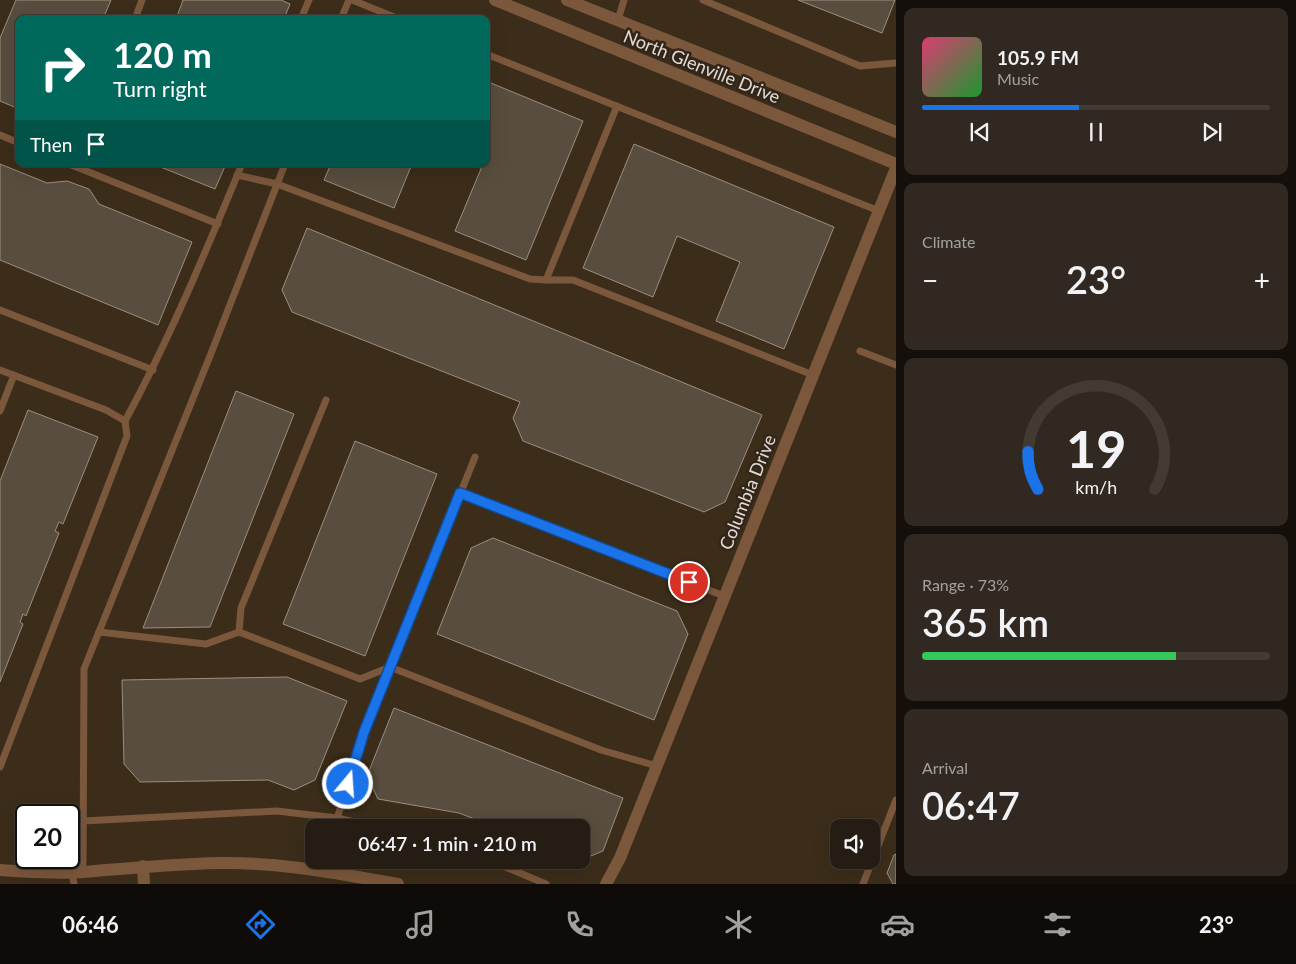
<!DOCTYPE html>
<meta charset="utf-8">
<style>
:root{--surface:#251c13;--page:#312921;--text:#f1f3f6;--muted:#a3a1a0;--line:#423a33;--accent:#1a73e8}
body{margin:0;font-family:Lato,sans-serif;background:var(--page);color:var(--text);height:100vh;display:flex;flex-direction:column;font-size:19px;white-space:nowrap}
*{box-sizing:border-box;margin:0}
p{font-size:16px;color:var(--muted)}
.icon{flex:none;width:28px;height:28px;fill:none;stroke:currentColor;stroke-width:2;stroke-linecap:round;stroke-linejoin:round}
.map{position:relative;flex:1;overflow:hidden}
.drawer{display:flex;flex-direction:column;gap:8px;padding:8px;background:#140f0a;width:400px}
.drawer>*{flex:none}
.hud{position:absolute;left:15px;top:15px;width:475px;height:152px;border-radius:10px;box-shadow:0 5px 20px #0002,0 0 0 1px var(--line);background:#00695c;color:#fff;overflow:hidden}
.buttons{position:absolute;left:830px;top:819px;display:grid;gap:10px}
.buttons a{display:grid;place-items:center;width:50px;height:50px;border-radius:10px;background:var(--surface);box-shadow:0 5px 20px #0002,0 0 0 1px var(--line);font-size:25px}
.speed{position:absolute;left:15px;top:804px;display:flex;gap:10px;font-size:25px;font-weight:700;text-align:center}
.speed>*{display:grid;place-content:center;width:65px;height:65px;border-radius:50%;background:var(--surface);box-shadow:0 5px 20px #0002,0 0 0 1px var(--line);line-height:1}
.speed .limit{border:2px solid #111;border-radius:8px;background:#fff;color:#111}
.pin{position:absolute;display:grid;place-items:center;width:42px;height:42px;color:#fff;margin:-21px;border:2px solid #fff;border-radius:50%;box-shadow:0 1px 5px #0007}
.me{position:absolute;width:55px;margin:-28px;rotate:18deg;stroke-linejoin:round;filter:drop-shadow(0 0 4px #0008)}
.turn{display:flex;align-items:center;gap:18px;height:105px;padding:0 15px;font-size:22px}
.turn .icon{width:65px;height:65px;stroke-width:2.5}
.turn b{display:block;font-size:35px;line-height:42px}
.then{display:flex;align-items:center;height:48px;padding:0 15px;background:#0003;gap:10px;font-size:19px}
.big{font-size:38px;font-weight:600;line-height:1.1}
.drawer .card{flex:1;display:flex;flex-direction:column;justify-content:center;gap:8px;min-width:0;padding:0 18px;border-radius:10px;background:var(--page)}
.drawer .dial{align-items:center;gap:0}
.dial svg{height:130px;overflow:visible;fill:none;stroke:var(--line);stroke-width:7;stroke-linecap:round;text-anchor:middle}
.dial text{fill:var(--text);stroke:none}
.song{display:flex;align-items:center;gap:15px}
.cover{width:60px;height:60px;border-radius:8px;background:linear-gradient(135deg,hsl(340 70% 55%),hsl(130 70% 35%))}
.played{height:5px;border-radius:2px;background:linear-gradient(90deg,var(--accent) 45%,var(--line) 45%)}
.keys{display:flex;justify-content:space-around;direction:ltr}
.heat{display:flex;justify-content:space-between;align-items:center;font-size:28px;direction:ltr}
.charge{height:8px;border-radius:4px;background:linear-gradient(90deg,#34c759 73%,var(--line) 0)}
.trip{position:absolute;left:305px;top:819px;width:285px;height:50px;border-radius:10px;background:var(--surface);box-shadow:0 5px 20px #0002,0 0 0 1px var(--line);font-weight:600;line-height:50px;text-align:center}
.dock{display:flex;height:80px;justify-content:space-around;align-items:center;background:#0f0b08;color:var(--muted)}
.dock .icon{width:35px;height:35px}
.dock .active{color:var(--accent)}
.dock b{font-size:22px;color:var(--text)}
main{display:flex;flex:1;min-height:0}
.map>svg:first-child{display:block}
.built{fill:#3c2d1a;fill-rule:evenodd}
.building{fill:#584d3e;stroke:#9c8f7e}
.lines{fill:none;stroke-linecap:round;stroke-linejoin:round}
.service{stroke:#7b573c;stroke-width:7}
.minor{stroke:#7b573c;stroke-width:12}
.tertiary{stroke:#7b573c;stroke-width:12}
.route-casing{stroke:#114b97;stroke-width:12}
.route{stroke:#1a73e8;stroke-width:9}
.labels{text-anchor:middle;dominant-baseline:central;stroke-width:5;stroke-linejoin:round;paint-order:stroke}
.street-label{font-size:18px;fill:#e3dbd3;stroke:#312619}
</style>
<main>
<div class="map">
<svg width="896" height="884" viewBox="0 0 896 884">
<rect width="100%" height="100%" fill="#312619"/>
<path class="built" d="M0 0H896V884H0ZM19 19H486V164H19ZM26 815H69V858H26ZM314 828H581V860H314ZM839 828H871V860H839Z"/>
<g class="building">
<path d="M16 0H111L103 19H19V109L0 101V38Z"/>
<path d="M183 0H281L290 4 284 19H176Z"/>
<path d="M798 0H895L882 33Z"/>
<path d="M486 81 583 121 526 260 455 231 483 164H486Z"/>
<path d="M634 144 834 227 784 349 716 321 740 262 677 236 653 297 583 268Z"/>
<path d="M0 164 47 183 67 181 89 189 99 204 192 242 158 325 0 260Z"/>
<path d="M153 164H226L215 189Z"/>
<path d="M331 164H412L394 208 324 180Z"/>
<path d="M307 228 762 415 725 502 704 512 523 441 513 418 520 402 292 312 282 290Z"/>
<path d="M236 391 294 414 210 627 143 628Z"/>
<path d="M28 410 98 437 63 524 59 522 55 531 59 533 26 616 23 614 20 622 23 624 0 682V481Z"/>
<path d="M355 441 437 474 365 656 283 624Z"/>
<path d="M493 538 677 611 688 634 654 720 437 634 471 548Z"/>
<path d="M287 677 347 701 315 780 294 790 268 780 140 782 124 764 122 680Z"/>
<path d="M394 708 623 798 603 851 581 860V828H498L459 813 378 799 367 776Z"/>
<path d="M896 854V884H893L887 873 894 855Z"/>
</g>
<g class="lines">
<g class="service">
<path d="M352 0 399 19"/>
<path d="M703 0 860 66 896 63"/>
<path d="M135 19 142 0"/>
<path d="M301 19 309 0"/>
<path d="M341 19 349 0"/>
<path d="M618 20 624 0"/>
<path d="M486 54 879 211"/>
<path d="M617 106 546 280H573L813 375"/>
<path d="M0 135 19 143"/>
<path d="M69 164 218 224"/>
<path d="M237 175 277 184 530 279 546 280"/>
<path d="M0 310 153 370"/>
<path d="M860 351 896 365"/>
<path d="M0 370 106 410 125 421 127 436 0 767"/>
<path d="M0 411 14 375"/>
<path d="M125 421C170 338 206 251 242 164"/>
<path d="M460 493 724 596"/>
<path d="M99 632 206 644 239 632 360 679 390 667 601 750 657 766"/>
<path d="M239 632 241 608 326 400"/>
<path d="M83 821 277 811 337 818 380 828"/>
<path d="M334 828 364 733 475 457"/>
<path d="M489 860 546 884"/>
<path d="M319 871 322 860"/>
<path d="M72 872 74 884"/>
<path d="M83 872 84 669 210 356 285 164"/>
<path d="M863 884 896 800"/>
</g>
<path class="minor" d="M143 866 144 884"/>
<g class="tertiary">
<path d="M495 0 896 164"/>
<path d="M567 0 896 132"/>
<path d="M0 870C28 872 56 874 84 872 129 868 174 864 220 863 280 862 339 874 398 884"/>
<path d="M606 884 620 858 896 168"/>
</g>
</g>
<g class="lines">
<defs>
<path id="route" d="M348 784 364 732 460 493 689 582"/>
</defs>
<use href="#route" class="route-casing"/>
<use href="#route" class="route"/>
</g>
<g class="labels">
<g class="street-label">
<text transform="translate(702 66) rotate(22)">North Glenville Drive</text>
<text transform="translate(747 492) rotate(-68)">Columbia Drive</text>
</g>
</g>
</svg>
<div class="buttons">
<a><svg class="icon" aria-label="sound" viewBox="0 0 24 24"><path d="M4 9h4l5-4v14l-5-4H4zM17 9q2 3 0 6"/></svg></a>
</div>
<div class="speed"><div class="limit">20</div></div>
<div class="pin" style="left:689px;top:582px;background:#d93025"><svg class="icon" aria-label="arrive" viewBox="0 0 24 24"><path d="M6 21V4h12l-3 4 3 4H6"/></svg></div>
<svg class="me" style="left:348px;top:784px" viewBox="-20 -20 40 40"><circle r="17" fill="#1a73e8" stroke="#fff" stroke-width="3"/><path d="M0-11L8 9 0 5-8 9z" fill="#fff"/></svg>
<div class="trip">06:47 · 1 min · 210 m</div>
<div class="hud">
<div class="turn"><svg class="icon" aria-label="right" viewBox="0 0 24 24"><path d="M7 20v-9h11M14 6l5 5-5 5"/></svg><div><b>120 m</b>Turn right</div></div>
<div class="then">Then<svg class="icon" aria-label="arrive" viewBox="0 0 24 24"><path d="M6 21V4h12l-3 4 3 4H6"/></svg></div>
</div>
</div>
<section class="drawer">
<div class="card">
<div class="song"><i class="cover"></i><div><b>105.9 FM</b><p>Music</p></div></div>
<div class="played"></div>
<div class="keys"><svg class="icon" aria-label="previous" viewBox="0 0 24 24"><path d="M18 5L8 12l10 7zM5 5v14"/></svg><svg class="icon" aria-label="pause" viewBox="0 0 24 24"><path d="M8 5v14M16 5v14"/></svg><svg class="icon" aria-label="next" viewBox="0 0 24 24"><path d="M6 5l10 7-10 7zM19 5v14"/></svg></div>
</div>
<div class="card"><p>Climate</p>
<div class="heat"><a>−</a><b class="big">23°</b><a>+</a></div>
</div>
<div class="card dial"><svg viewBox="0 0 100 80">
<path d="M14 69A42 42 0 1 1 86 69"/>
<path d="M14 69A42 42 0 0 1 8 46" stroke="#1a73e8"/>
<text x="50" y="56" font-size="32" font-weight="700">19</text>
<text x="50" y="72" font-size="11">km/h</text>
</svg></div>
<div class="card"><p>Range · 73%</p><b class="big">365 km</b><div class="charge"></div></div>
<div class="card"><p>Arrival</p><b class="big">06:47</b></div>
</section>
</main>
<nav class="dock">
<b>06:46</b>
<svg class="icon active" aria-label="directions" viewBox="0 0 24 24"><path d="M12 3l9 9-9 9-9-9zM9 14v-3h6M13 9l2 2-2 2"/></svg>
<svg class="icon" aria-label="music" viewBox="0 0 24 24"><path d="M9 18V5l10-2v13"/><circle cx="6" cy="18" r="3"/><circle cx="16" cy="16" r="3"/></svg>
<svg class="icon" aria-label="phone" viewBox="0 0 24 24"><path d="M5 4h4l2 5-3 2q2 4 5 5l2-3 5 2v4C11 20 4 13 5 4z"/></svg>
<svg class="icon" aria-label="climate" viewBox="0 0 24 24"><path d="M12 3v18M4 7l16 10M4 17L20 7"/></svg>
<svg class="icon" aria-label="car" viewBox="0 0 24 24"><path d="M5 17H2v-5l4-1 3-4h7l3 4 3 1v5h-3M9 17h6M6 11h13"/><circle cx="7" cy="17" r="2"/><circle cx="17" cy="17" r="2"/></svg>
<svg class="icon" aria-label="filters" viewBox="0 0 24 24"><path d="M4 7h16M4 17h16"/><circle cx="9" cy="7" r="2"/><circle cx="15" cy="17" r="2"/></svg>
<b>23°</b>
</nav>
